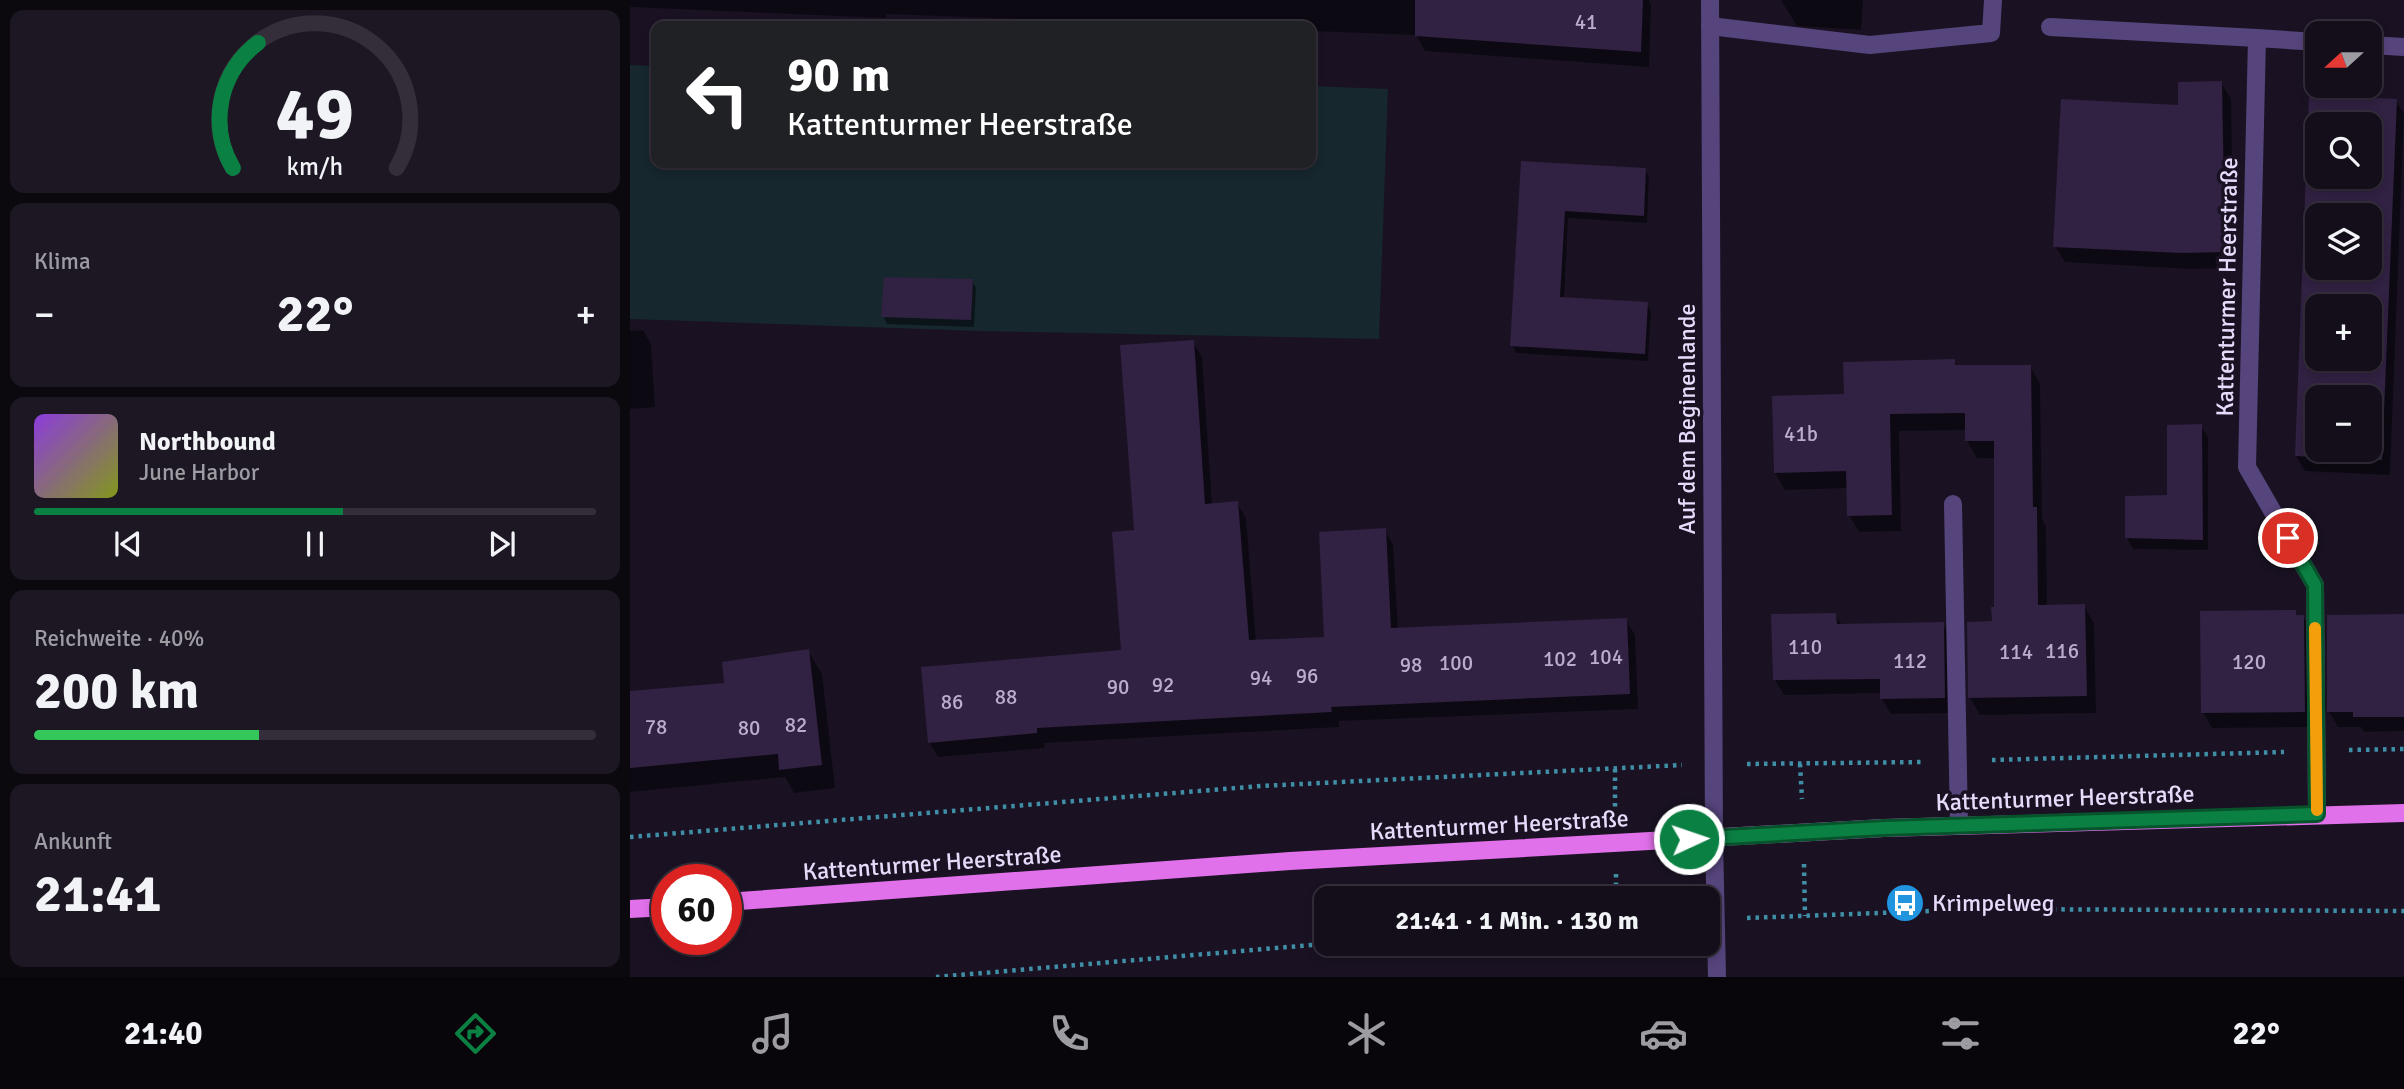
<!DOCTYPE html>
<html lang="de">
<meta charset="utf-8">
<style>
:root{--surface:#140e1a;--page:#1d1723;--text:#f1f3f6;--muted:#9d9ca2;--line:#332e39;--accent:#0b8043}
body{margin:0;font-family:Signika,sans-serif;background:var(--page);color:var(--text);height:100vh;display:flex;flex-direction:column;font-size:26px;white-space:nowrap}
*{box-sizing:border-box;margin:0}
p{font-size:23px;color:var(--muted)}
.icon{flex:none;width:38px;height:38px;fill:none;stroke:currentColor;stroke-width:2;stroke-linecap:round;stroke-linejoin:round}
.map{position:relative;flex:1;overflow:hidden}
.sheet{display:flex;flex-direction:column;gap:10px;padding:10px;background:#0b080e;width:630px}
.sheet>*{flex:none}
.hud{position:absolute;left:21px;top:21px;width:665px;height:147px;border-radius:14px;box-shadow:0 4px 10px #0003,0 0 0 2px var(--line);background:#202124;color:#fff;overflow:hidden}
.needle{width:46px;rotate:249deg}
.tools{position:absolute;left:1675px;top:21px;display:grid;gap:14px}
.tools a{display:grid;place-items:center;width:77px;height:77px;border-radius:14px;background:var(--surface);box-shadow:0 4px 10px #0003,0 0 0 2px var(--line);font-size:35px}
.speed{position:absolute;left:21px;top:864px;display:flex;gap:14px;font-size:35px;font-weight:700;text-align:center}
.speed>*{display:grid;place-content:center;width:91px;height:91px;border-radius:50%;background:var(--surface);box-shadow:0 4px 10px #0003,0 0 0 2px var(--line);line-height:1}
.speed .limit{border:10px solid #d22;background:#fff;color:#111}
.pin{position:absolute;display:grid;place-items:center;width:60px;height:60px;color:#fff;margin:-30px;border:4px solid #fff;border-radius:50%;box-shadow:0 2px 7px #0007}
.me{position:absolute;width:77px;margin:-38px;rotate:87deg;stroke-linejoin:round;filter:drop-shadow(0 0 5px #0008)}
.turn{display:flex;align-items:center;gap:24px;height:147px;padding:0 21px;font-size:32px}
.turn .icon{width:91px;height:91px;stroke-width:2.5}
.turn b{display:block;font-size:49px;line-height:60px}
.big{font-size:52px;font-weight:800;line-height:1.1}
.sheet .widget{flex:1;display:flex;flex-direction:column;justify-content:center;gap:10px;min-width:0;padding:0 24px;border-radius:14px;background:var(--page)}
.sheet .dial{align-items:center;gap:0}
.dial svg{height:182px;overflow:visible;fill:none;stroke:var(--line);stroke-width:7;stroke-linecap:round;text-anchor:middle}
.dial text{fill:var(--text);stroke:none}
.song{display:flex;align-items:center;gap:21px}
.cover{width:84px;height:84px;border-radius:10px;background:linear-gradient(135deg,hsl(270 70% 55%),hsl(70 70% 35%))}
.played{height:7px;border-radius:4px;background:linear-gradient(90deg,var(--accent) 55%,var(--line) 55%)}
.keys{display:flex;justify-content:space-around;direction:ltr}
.heat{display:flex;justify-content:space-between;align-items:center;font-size:38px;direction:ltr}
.charge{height:10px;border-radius:5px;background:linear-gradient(90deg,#34c759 40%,var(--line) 0)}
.trip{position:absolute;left:684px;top:886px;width:406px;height:70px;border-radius:14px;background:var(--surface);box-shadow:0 4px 10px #0003,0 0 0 2px var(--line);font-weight:800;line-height:70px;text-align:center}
.tabs{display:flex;height:112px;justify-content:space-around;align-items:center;background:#08060a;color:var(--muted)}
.tabs .icon{width:49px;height:49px}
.tabs .selected{color:var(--accent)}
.tabs b{font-size:32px;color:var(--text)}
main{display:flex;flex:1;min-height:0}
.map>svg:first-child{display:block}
.green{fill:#16272d}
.shadow{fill:#0007;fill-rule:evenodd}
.building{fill:#312142;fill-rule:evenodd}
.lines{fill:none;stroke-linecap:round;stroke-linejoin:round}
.path{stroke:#408fa7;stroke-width:4.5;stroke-dasharray:3.5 5;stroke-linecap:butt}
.minor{stroke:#56447c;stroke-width:18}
.major{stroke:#e170eb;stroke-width:18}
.route-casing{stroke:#07532c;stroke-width:18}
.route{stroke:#0b8043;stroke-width:12}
.slow{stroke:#f59e0b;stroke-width:12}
.labels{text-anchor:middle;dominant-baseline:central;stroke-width:7;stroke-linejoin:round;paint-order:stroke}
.number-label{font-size:21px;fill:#baaccc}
.street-label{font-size:24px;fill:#e7dafa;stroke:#1a1223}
.poi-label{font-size:24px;fill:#e7dafa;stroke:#1a1223;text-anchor:start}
</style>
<main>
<section class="sheet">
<div class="widget dial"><svg viewBox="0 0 100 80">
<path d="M14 69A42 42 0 1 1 86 69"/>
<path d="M14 69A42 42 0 0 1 25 14" stroke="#0b8043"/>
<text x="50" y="56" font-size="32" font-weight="700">49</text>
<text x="50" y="72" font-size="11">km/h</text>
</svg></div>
<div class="widget"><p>Klima</p>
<div class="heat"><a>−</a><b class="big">22°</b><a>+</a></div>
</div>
<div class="widget">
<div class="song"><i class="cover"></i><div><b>Northbound</b><p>June Harbor</p></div></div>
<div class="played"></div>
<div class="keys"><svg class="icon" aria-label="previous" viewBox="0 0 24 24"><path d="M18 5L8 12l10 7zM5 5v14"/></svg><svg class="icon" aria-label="pause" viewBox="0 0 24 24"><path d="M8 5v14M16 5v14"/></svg><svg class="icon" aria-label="next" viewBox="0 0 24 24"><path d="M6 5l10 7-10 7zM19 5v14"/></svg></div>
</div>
<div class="widget"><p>Reichweite · 40%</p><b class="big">200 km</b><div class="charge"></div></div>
<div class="widget"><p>Ankunft</p><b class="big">21:41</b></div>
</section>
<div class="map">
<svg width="1774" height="977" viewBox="0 0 1774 977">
<rect width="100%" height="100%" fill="#1a1223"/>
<path class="green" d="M0 65 26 66V163H681V86L758 89 749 339 351 331 0 319Z"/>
<g class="shadow">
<path d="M0 0H1019L1021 5 1019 67 795 51 786 35 681 31V26H571L256 14V18L0 7Z"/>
<path d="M1151 0H1233L1231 30 1167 26Z"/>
<path d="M1591 83 1601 99 1604 268 1561 269 1435 262 1425 246 1550 106Z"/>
<path d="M1681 97 1766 101 1774 114 1760 475 1675 471 1666 456ZM1687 124H1740V177H1687ZM1687 215H1740V268H1687ZM1687 306H1740V359H1687ZM1687 397H1740V450H1687Z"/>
<path d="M892 162 1015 170 1019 177 1017 223 938 218 934 299 1017 304 1021 311 1018 361 886 353 882 345Z"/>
<path d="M342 281 346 288 344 327 257 324 253 316Z"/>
<path d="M13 330 21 344 25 407 0 409V331Z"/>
<path d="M563 342 572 357 582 505 607 503 616 518 626 642 696 639 755 530 763 545 768 629 996 620 1005 635 1008 709 709 721V727L414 743 415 748 308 757 299 742 493 651 506 531Z"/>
<path d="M1324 361 1327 366H1400L1410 384 1412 518 1416 527 1417 607 1454 606 1464 623 1466 713 1350 715 1340 698 1364 623 1366 608 1365 458H1347L1337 441 1336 430 1269 431 1271 531 1229 532 1219 515 1218 488 1155 490 1145 473 1216 396Z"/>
<path d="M1571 426 1578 437V550L1503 549 1497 538 1538 497Z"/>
<path d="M1665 612 1668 617H1673L1682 632 1683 727 1582 728 1573 713Z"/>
<path d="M1205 615 1212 625 1313 624 1322 639 1323 713 1261 714 1252 699V693L1154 695 1145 680Z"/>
<path d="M1698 616H1774V731L1734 732 1731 727H1708L1699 712Z"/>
<path d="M178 651 192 674 205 788 164 793 155 777 0 792V693L96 684Z"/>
</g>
<g class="building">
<path d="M785 0H1013L1011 52 785 36Z"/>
<path d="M1592 81 1595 252 1551 253 1423 247 1431 99 1548 105V82Z"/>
<path d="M1679 95 1767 99 1752 460 1665 456ZM1687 124H1740V177H1687ZM1687 215H1740V268H1687ZM1687 306H1740V359H1687ZM1687 397H1740V450H1687Z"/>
<path d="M891 161 1016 168 1014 216 935 211 930 297 1018 302 1015 354 880 346Z"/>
<path d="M254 277 343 279 341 320 251 317Z"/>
<path d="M564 340 575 504 608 501 619 640 694 637 689 532 756 528 761 628 997 618 1000 694 701 707 702 712 407 728V733L298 743 291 667 491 650 482 532 504 530 490 345Z"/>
<path d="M1325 359V365H1401L1403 507H1407L1408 605 1455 604 1457 696 1338 698 1337 622 1362 621 1361 607H1364V441H1335V413L1260 414 1262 515 1217 516 1216 471 1144 473 1142 396 1214 394 1213 362Z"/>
<path d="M1572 424 1573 540 1495 538V496L1537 495V425Z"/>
<path d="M1666 610V615H1674L1675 712 1571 713 1570 611Z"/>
<path d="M1206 613 1207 624 1314 622 1315 698 1250 699V679L1143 680 1141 614Z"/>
<path d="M1774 614V717H1723V712H1697V615Z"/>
<path d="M179 649 192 765 149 770 148 754 0 768V691L94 683 92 662Z"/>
</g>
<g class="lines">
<g class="path">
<path d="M1719 750 1774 749"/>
<path d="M1362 760 1654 752"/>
<path d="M1117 764 1294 762"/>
<path d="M1170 764 1172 799"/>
<path d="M985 769V810"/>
<path d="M0 837 631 786 1052 765"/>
<path d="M1174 864 1175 916"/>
<path d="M986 874V898"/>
<path d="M1117 918 1355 909 1774 911"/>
<path d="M306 977 705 943"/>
</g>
<g class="minor">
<path d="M1080 0 1084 838 1087 977"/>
<path d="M1080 26 1240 45 1361 33 1363 0"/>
<path d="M1420 27 1627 38"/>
<path d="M1740 45 1774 47"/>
<path d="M1323 504 1329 826"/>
<path d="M1687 814 1685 585 1617 467 1627 38 1687 42"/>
</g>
<g class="major">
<path d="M96 902 660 861 1254 828 1774 813"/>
<path d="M0 909 37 907"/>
</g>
</g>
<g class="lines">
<defs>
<path id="route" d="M1059 839 1254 828 1687 814 1685 585 1658 538"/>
</defs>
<use href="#route" class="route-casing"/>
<use href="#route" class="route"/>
<path class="slow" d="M1685 628 1687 810"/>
</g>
<defs>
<symbol id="bus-disc" viewBox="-11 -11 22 22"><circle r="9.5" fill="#2094df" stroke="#1a1223"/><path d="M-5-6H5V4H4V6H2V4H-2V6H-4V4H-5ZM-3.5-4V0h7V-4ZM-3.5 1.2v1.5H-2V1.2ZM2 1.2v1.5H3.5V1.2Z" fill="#fff"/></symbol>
</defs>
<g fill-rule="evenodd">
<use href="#bus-disc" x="1253" y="881" width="44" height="44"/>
</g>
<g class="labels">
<g class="number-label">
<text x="956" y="22">41</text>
<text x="1171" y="434">41b</text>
<text x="1175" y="647">110</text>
<text x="1432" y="651">116</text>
<text x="1386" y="652">114</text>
<text x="976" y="657">104</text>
<text x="930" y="659">102</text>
<text x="1280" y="661">112</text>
<text x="1619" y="662">120</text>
<text x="826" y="663">100</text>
<text x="781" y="665">98</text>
<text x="677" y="676">96</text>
<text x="631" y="678">94</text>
<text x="533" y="685">92</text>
<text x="488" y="687">90</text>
<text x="376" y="697">88</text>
<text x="322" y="702">86</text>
<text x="166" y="725">82</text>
<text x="26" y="727">78</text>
<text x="119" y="728">80</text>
</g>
<g class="street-label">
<text transform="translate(1597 287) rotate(-89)">Kattenturmer Heerstraße</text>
<text transform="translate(1057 419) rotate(-90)">Auf dem Beginenlande</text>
<text transform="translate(1435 798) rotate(-2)">Kattenturmer Heerstraße</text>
<text transform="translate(869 825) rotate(-3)">Kattenturmer Heerstraße</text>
<text transform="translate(302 863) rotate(-4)">Kattenturmer Heerstraße</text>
</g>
<g class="poi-label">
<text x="1302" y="903">Krimpelweg</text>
</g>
</g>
</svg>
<div class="tools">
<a><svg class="needle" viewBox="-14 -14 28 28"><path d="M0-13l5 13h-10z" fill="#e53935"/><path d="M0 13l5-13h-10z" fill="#9d9ca2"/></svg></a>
<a><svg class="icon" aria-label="search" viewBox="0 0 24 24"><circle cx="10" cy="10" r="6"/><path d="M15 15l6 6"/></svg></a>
<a><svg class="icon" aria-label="layers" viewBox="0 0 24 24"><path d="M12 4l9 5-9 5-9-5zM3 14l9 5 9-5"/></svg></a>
<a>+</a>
<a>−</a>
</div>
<div class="speed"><div class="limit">60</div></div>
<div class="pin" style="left:1658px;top:538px;background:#d93025"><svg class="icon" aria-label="arrive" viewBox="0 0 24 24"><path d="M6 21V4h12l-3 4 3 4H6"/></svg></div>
<svg class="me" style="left:1059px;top:839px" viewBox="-20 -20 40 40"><circle r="17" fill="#0b8043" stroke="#fff" stroke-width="3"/><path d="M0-11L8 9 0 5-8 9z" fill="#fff"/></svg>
<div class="trip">21:41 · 1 Min. · 130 m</div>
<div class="hud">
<div class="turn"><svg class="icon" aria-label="left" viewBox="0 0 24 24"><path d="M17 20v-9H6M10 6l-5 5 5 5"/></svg><div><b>90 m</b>Kattenturmer Heerstraße</div></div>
</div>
</div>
</main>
<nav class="tabs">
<b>21:40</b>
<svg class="icon selected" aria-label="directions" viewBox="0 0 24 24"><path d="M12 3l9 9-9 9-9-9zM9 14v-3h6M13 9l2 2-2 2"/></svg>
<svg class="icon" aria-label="music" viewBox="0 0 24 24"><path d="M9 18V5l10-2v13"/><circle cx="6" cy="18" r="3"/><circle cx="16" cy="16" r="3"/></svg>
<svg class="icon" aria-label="phone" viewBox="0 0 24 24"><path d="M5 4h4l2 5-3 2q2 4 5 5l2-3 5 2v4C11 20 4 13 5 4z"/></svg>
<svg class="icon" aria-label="climate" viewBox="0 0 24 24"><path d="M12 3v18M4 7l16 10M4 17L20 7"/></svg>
<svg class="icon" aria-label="car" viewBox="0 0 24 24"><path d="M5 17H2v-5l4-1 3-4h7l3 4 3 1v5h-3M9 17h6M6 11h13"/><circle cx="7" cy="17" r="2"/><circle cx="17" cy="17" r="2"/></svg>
<svg class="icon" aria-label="filters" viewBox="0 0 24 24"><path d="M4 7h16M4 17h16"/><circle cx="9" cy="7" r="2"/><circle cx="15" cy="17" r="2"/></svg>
<b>22°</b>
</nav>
